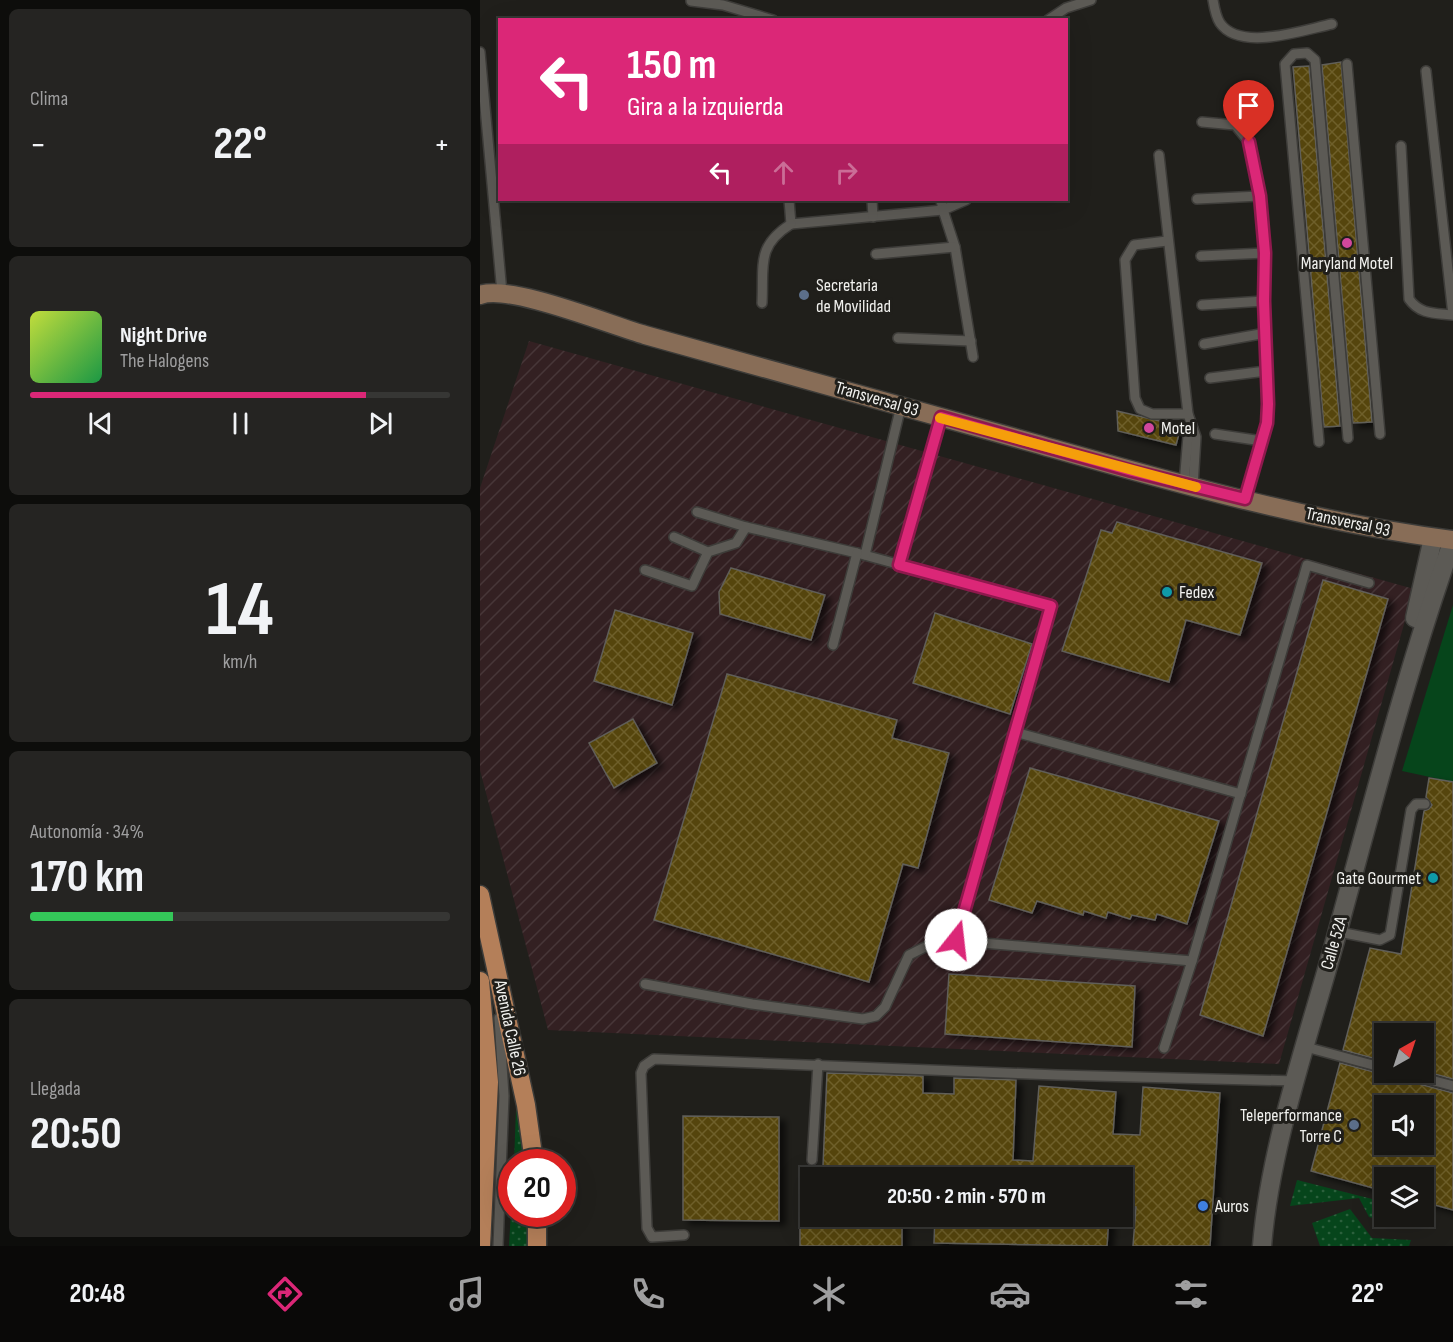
<!DOCTYPE html>
<html lang="es">
<meta charset="utf-8">
<style>
:root{--surface:#181714;--page:#252422;--text:#f1f3f6;--muted:#9f9fa0;--line:#363634;--accent:#db2777}
body{margin:0;font-family:"Sofia Sans Condensed",sans-serif;background:var(--page);color:var(--text);height:100vh;display:flex;flex-direction:column;font-size:22px;white-space:nowrap}
*{box-sizing:border-box;margin:0}
p{font-size:20px;color:var(--muted)}
.icon{flex:none;width:33px;height:33px;fill:none;stroke:currentColor;stroke-width:2;stroke-linecap:round;stroke-linejoin:round}
.map{position:relative;flex:1;overflow:hidden}
.details{display:flex;flex-direction:column;gap:9px;padding:9px;background:#0d0d0b;width:480px}
.details>*{flex:none}
.top-card{position:absolute;left:18px;top:18px;width:570px;height:183px;border-radius:0px;box-shadow:0 6px 24px #0002,0 0 0 2px var(--line);background:#db2777;color:#fff;overflow:hidden}
.needle{width:39px;rotate:39deg}
.fabs{position:absolute;left:894px;top:1023px;display:grid;gap:12px}
.fabs a{display:grid;place-items:center;width:60px;height:60px;border-radius:0px;background:var(--surface);box-shadow:0 6px 24px #0002,0 0 0 2px var(--line);font-size:30px}
.speed{position:absolute;left:18px;top:1149px;display:flex;gap:12px;font-size:30px;font-weight:700;text-align:center}
.speed>*{display:grid;place-content:center;width:78px;height:78px;border-radius:50%;background:var(--surface);box-shadow:0 6px 24px #0002,0 0 0 2px var(--line);line-height:1}
.speed .limit{border:9px solid #d22;background:#fff;color:#111}
.pin{position:absolute;display:grid;place-items:center;width:51px;height:51px;color:#fff;margin:-62px -26px;border-radius:50% 50% 50% 0;rotate:-45deg;box-shadow:0 0 6px #0007}
.pin .icon{rotate:45deg}
.me{position:absolute;width:66px;margin:-33px;rotate:16deg;stroke-linejoin:round;filter:drop-shadow(0 0 4px #0008)}
.turn{display:flex;align-items:center;gap:21px;height:126px;padding:0 30px;font-size:27px}
.turn .icon{width:78px;height:78px;stroke-width:2.5}
.turn b{display:block;font-size:42px;line-height:51px}
.lanes{display:flex;align-items:center;height:57px;padding:0 30px;background:#0003;justify-content:center;gap:30px;direction:ltr}
.lanes .off{opacity:.35}
.big{font-size:45px;font-weight:700;line-height:1.1}
.details .card{flex:1;display:flex;flex-direction:column;justify-content:center;gap:9px;min-width:0;padding:0 21px;border-radius:9px;background:var(--page)}
.details .dial{align-items:center;gap:0}
.dial b{font-size:78px;line-height:1}
.song{display:flex;align-items:center;gap:18px}
.cover{width:72px;height:72px;border-radius:9px;background:linear-gradient(135deg,hsl(70 70% 55%),hsl(140 70% 35%))}
.played{height:6px;border-radius:3px;background:linear-gradient(90deg,var(--accent) 80%,var(--line) 80%)}
.keys{display:flex;justify-content:space-around;direction:ltr}
.heat{display:flex;justify-content:space-between;align-items:center;font-size:33px;direction:ltr}
.charge{height:9px;border-radius:4px;background:linear-gradient(90deg,#34c759 34%,var(--line) 0)}
.trip{position:absolute;left:320px;top:1167px;width:333px;height:60px;border-radius:0px;background:var(--surface);box-shadow:0 6px 24px #0002,0 0 0 2px var(--line);font-weight:700;line-height:60px;text-align:center}
.menu{display:flex;height:96px;justify-content:space-around;align-items:center;background:#0a0908;color:var(--muted)}
.menu .icon{width:42px;height:42px}
.menu .active{color:var(--accent)}
.menu b{font-size:27px;color:var(--text)}
main{display:flex;flex:1;min-height:0}
.map>svg:first-child{display:block}
.industrial{fill:url(#industrial-furrows)}
.grass{fill:url(#grass-dots)}
.park{fill:#06451b}
.building{fill:url(#building-cross-hatch);stroke:#605e59;stroke-width:1.5;fill-rule:evenodd;filter:url(#shadow)}
.lines{fill:none;stroke-linecap:round;stroke-linejoin:round}
.lane-casing{stroke:#3d3c39;stroke-width:12}
.street-casing{stroke:#3d3c39;stroke-width:21}
.secondary-casing{stroke:#3d3c39;stroke-width:21}
.primary-casing{stroke:#3d3c39;stroke-width:21}
.lane{stroke:#5c5a55;stroke-width:9}
.street{stroke:#5c5a55;stroke-width:18}
.secondary{stroke:#886d57;stroke-width:18}
.primary{stroke:#b47f59;stroke-width:18}
.route-casing{stroke:#8e194d;stroke-width:15}
.route{stroke:#db2777;stroke-width:10}
.slow{stroke:#f59e0b;stroke-width:10}
.hotel-dot{fill:#d1479c;stroke:#201f1b;stroke-width:2}
.service-dot{fill:#5c6f8a;stroke:#201f1b;stroke-width:2}
.culture-dot{fill:#0f9aa8;stroke:#201f1b;stroke-width:2}
.shop-dot{fill:#3f7fe0;stroke:#201f1b;stroke-width:2}
.labels{text-anchor:middle;dominant-baseline:central;stroke-width:6;stroke-linejoin:round;paint-order:stroke}
.poi-label{font-size:18px;fill:#f1f1ee;stroke:#201f1b;text-anchor:start}
.street-label{font-size:18px;fill:#f1f1ee;stroke:#201f1b}
</style>
<main>
<section class="details">
<div class="card"><p>Clima</p>
<div class="heat"><a>−</a><b class="big">22°</b><a>+</a></div>
</div>
<div class="card">
<div class="song"><i class="cover"></i><div><b>Night Drive</b><p>The Halogens</p></div></div>
<div class="played"></div>
<div class="keys"><svg class="icon" aria-label="previous" viewBox="0 0 24 24"><path d="M18 5L8 12l10 7zM5 5v14"/></svg><svg class="icon" aria-label="pause" viewBox="0 0 24 24"><path d="M8 5v14M16 5v14"/></svg><svg class="icon" aria-label="next" viewBox="0 0 24 24"><path d="M6 5l10 7-10 7zM19 5v14"/></svg></div>
</div>
<div class="card dial"><b>14</b><p>km/h</p></div>
<div class="card"><p>Autonomía · 34%</p><b class="big">170 km</b><div class="charge"></div></div>
<div class="card"><p>Llegada</p><b class="big">20:50</b></div>
</section>
<div class="map">
<svg width="973" height="1246" viewBox="0 0 973 1246">
<defs>
<pattern id="industrial-furrows" width="10" height="10" patternUnits="userSpaceOnUse" patternTransform="scale(1.5)"><rect width="10" height="10" fill="#332022"/><path d="M-1 1l2-2M0 10L10 0M9 11l2-2" fill="none" stroke="#473638"/></pattern>
<pattern id="grass-dots" width="8" height="8" patternUnits="userSpaceOnUse" patternTransform="scale(1.5)"><rect width="8" height="8" fill="#06451b"/><path d="M2 2h.1M6 6h.1" fill="none" stroke="#2b603c" stroke-width="1.8" stroke-linecap="round"/></pattern>
<pattern id="building-cross-hatch" width="8" height="8" patternUnits="userSpaceOnUse" patternTransform="scale(1.5)"><rect width="8" height="8" fill="#554408"/><path d="M0 0l8 8M0 8l8-8" fill="none" stroke="#6e5f2c"/></pattern>
<filter id="shadow"><feDropShadow dx="6" dy="4" stdDeviation="3" flood-color="#0009"/></filter>
</defs>
<rect width="100%" height="100%" fill="#201f1b"/>
<path class="industrial" d="M49 341 934 589 799 1064 68 1030 0 770V488Z"/>
<g class="grass">
<path d="M37 1083 47 1162H34Z"/>
<path d="M817 1180 904 1202V1216H944V1212L947 1213 938 1229 889 1217 879 1198 810 1206Z"/>
<path d="M870 1209 892 1238 931 1240 929 1246H840L832 1223Z"/>
<path d="M31 1210 32 1214H49L50 1246H29Z"/>
</g>
<path class="park" d="M973 605V782L922 771Z"/>
<g class="building">
<path d="M861 62 892 422 873 423 842 65Z"/>
<path d="M829 66 860 426 844 427 813 67Z"/>
<path d="M637 411 701 426 696 445 638 431Z"/>
<path d="M637 522 782 563 760 635 706 620 689 682 582 651 621 530 632 533Z"/>
<path d="M251 568 345 595 331 640 240 614 239 592Z"/>
<path d="M843 580 908 599 783 1036 720 1015Z"/>
<path d="M135 610 213 633 192 705 114 681Z"/>
<path d="M455 613 552 644 530 714 433 683Z"/>
<path d="M247 674 417 720 412 738 469 753 438 868 423 864 389 982 174 920Z"/>
<path d="M153 719 177 763 134 788 109 743Z"/>
<path d="M550 768 739 821 707 924 677 914 675 920 652 915 650 919 628 912 626 918 604 911 603 915 557 901 552 913 509 900Z"/>
<path d="M949 778 973 782V1079L944 1071V1034H904V1061L863 1050 890 948 921 954 944 811 949 809 952 805 946 797Z"/>
<path d="M469 974 655 986 652 1047 465 1034Z"/>
<path d="M860 1063 973 1093V1210L944 1202V1178H904V1191L831 1171ZM904 1106H944V1144H904Z"/>
<path d="M347 1073 443 1076V1093L474 1094V1078L536 1080 533 1160 553 1161 559 1086 636 1092 633 1134 660 1135 663 1087 740 1093 730 1246H653L656 1207 642 1206V1178H457V1172L343 1166Z"/>
<path d="M203 1116 299 1117V1221L203 1220Z"/>
<path d="M359 1216H422V1246H320V1220H359Z"/>
<path d="M455 1216H629L627 1246 454 1243Z"/>
</g>
<g class="lines">
<defs>
<g id="lane">
<path d="M733 0C734 6 736 17 740 23 760 52 823 30 852 24"/>
<path d="M211 1 243 5 293 20"/>
<path d="M568 20 586 8 611 0"/>
<path d="M0 52 22 293"/>
<path d="M867 64 900 434"/>
<path d="M946 71 973 315"/>
<path d="M722 122 755 125 769 142 780 196 785 253 784 301 788 404 787 423 765 499"/>
<path d="M921 146 929 299C940 315 956 313 973 315"/>
<path d="M679 155 708 414 716 437 713 486"/>
<path d="M717 199 780 196"/>
<path d="M309 200 311 224 463 210 461 200"/>
<path d="M392 200 393 217"/>
<path d="M486 200 463 210 475 247 493 357"/>
<path d="M687 241 654 245 645 260 655 398 660 409 672 414H708"/>
<path d="M396 254 475 247"/>
<path d="M721 256 785 253"/>
<path d="M282 303C284 265 276 246 311 224"/>
<path d="M722 305 784 301"/>
<path d="M418 338 491 341"/>
<path d="M724 344 786 333"/>
<path d="M730 378 786 371"/>
<path d="M735 434 782 441"/>
<path d="M839 442 805 64 814 54 827 53 835 60 868 438"/>
<path d="M704 484 708 436 713 429"/>
<path d="M217 512 266 527 377 553 571 606 476 940 503 943 712 961 827 565 889 583"/>
<path d="M194 537 228 552"/>
<path d="M385 555 421 406"/>
<path d="M419 565 461 417"/>
<path d="M165 570 212 586 228 552 256 543 266 527"/>
<path d="M353 645 377 553"/>
<path d="M535 732 761 794"/>
<path d="M854 931 900 940 910 935 931 810 936 804H945"/>
<path d="M165 984 272 1004 383 1019 396 1016 405 1007 429 955 447 946 476 940"/>
<path d="M822 1046 904 1068"/>
<path d="M684 1048 712 961"/>
<path d="M921 1072 973 1086"/>
<path d="M332 1160 338 1064"/>
<path d="M204 1235 172 1237 167 1228 161 1073 164 1066 174 1059 577 1075 816 1081"/>
<path d="M18 1246 24 1096 19 1018"/>
</g>
<g id="street">
<path d="M935 618 953 538"/>
<path d="M782 1246C790 1146 828 1039 855 941 892 807 926 672 973 540"/>
</g>
<path id="secondary" d="M0 295C30 284 130 325 165 335 293 371 422 406 550 442 689 481 830 522 973 540"/>
<g id="primary">
<path d="M0 895 46 1105 54 1162"/>
<path d="M0 981 9 1082 1 1246"/>
<path d="M57 1214V1246"/>
</g>
</defs>
<use href="#lane" class="lane-casing"/>
<use href="#street" class="street-casing"/>
<use href="#secondary" class="secondary-casing"/>
<use href="#primary" class="primary-casing"/>
<use href="#lane" class="lane"/>
<use href="#street" class="street"/>
<use href="#secondary" class="secondary"/>
<use href="#primary" class="primary"/>
</g>
<g class="lines">
<defs>
<path id="route" d="M476 940 571 606 419 565 461 417 652 471 765 499 787 423 788 404 784 301 785 253 780 196 769 142"/>
</defs>
<use href="#route" class="route-casing"/>
<use href="#route" class="route"/>
<path class="slow" d="M460 418 716 487"/>
</g>
<g class="hotel-dot">
<circle cx="867" cy="243" r="6"/>
<circle cx="669" cy="428" r="6"/>
</g>
<g class="service-dot">
<circle cx="324" cy="295" r="6"/>
<circle cx="874" cy="1125" r="6"/>
</g>
<g class="culture-dot">
<circle cx="687" cy="592" r="6"/>
<circle cx="953" cy="878" r="6"/>
</g>
<circle class="shop-dot" cx="723" cy="1206" r="6"/>
<g class="labels">
<g class="poi-label">
<text x="867" y="263" text-anchor="middle">Maryland Motel</text>
<text x="336" y="285">Secretaria<tspan x="336" dy="21">de Movilidad</tspan></text>
<text x="681" y="428">Motel</text>
<text x="699" y="592">Fedex</text>
<text x="941" y="878" text-anchor="end">Gate Gourmet</text>
<text x="862" y="1115" text-anchor="end">Teleperformance<tspan x="862" dy="21">Torre C</tspan></text>
<text x="735" y="1206">Auros</text>
</g>
<g class="street-label">
<text transform="translate(397 399) rotate(16)">Transversal 93</text>
<text transform="translate(868 522) rotate(12)">Transversal 93</text>
<text transform="translate(854 943) rotate(-74)">Calle 52A</text>
<text transform="translate(30 1028) rotate(78)">Avenida Calle 26</text>
</g>
</g>
</svg>
<div class="fabs">
<a><svg class="needle" viewBox="-14 -14 28 28"><path d="M0-13l5 13h-10z" fill="#e53935"/><path d="M0 13l5-13h-10z" fill="#9f9fa0"/></svg></a>
<a><svg class="icon" aria-label="sound" viewBox="0 0 24 24"><path d="M4 9h4l5-4v14l-5-4H4zM17 9q2 3 0 6"/></svg></a>
<a><svg class="icon" aria-label="layers" viewBox="0 0 24 24"><path d="M12 4l9 5-9 5-9-5zM3 14l9 5 9-5"/></svg></a>
</div>
<div class="speed"><div class="limit">20</div></div>
<div class="pin" style="left:769px;top:142px;background:#d93025"><svg class="icon" aria-label="arrive" viewBox="0 0 24 24"><path d="M6 21V4h12l-3 4 3 4H6"/></svg></div>
<svg class="me" style="left:476px;top:940px" viewBox="-20 -20 40 40"><circle r="19" fill="#fff"/><path d="M0-13L10 11 0 6-10 11z" fill="#db2777"/></svg>
<div class="trip">20:50 · 2 min · 570 m</div>
<div class="top-card">
<div class="turn"><svg class="icon" aria-label="left" viewBox="0 0 24 24"><path d="M17 20v-9H6M10 6l-5 5 5 5"/></svg><div><b>150 m</b>Gira a la izquierda</div></div>
<div class="lanes"><svg class="icon" aria-label="left" viewBox="0 0 24 24"><path d="M17 20v-9H6M10 6l-5 5 5 5"/></svg><svg class="icon off" aria-label="ahead" viewBox="0 0 24 24"><path d="M12 20V5M6 11l6-6 6 6"/></svg><svg class="icon off" aria-label="right" viewBox="0 0 24 24"><path d="M7 20v-9h11M14 6l5 5-5 5"/></svg></div>
</div>
</div>
</main>
<nav class="menu">
<b>20:48</b>
<svg class="icon active" aria-label="directions" viewBox="0 0 24 24"><path d="M12 3l9 9-9 9-9-9zM9 14v-3h6M13 9l2 2-2 2"/></svg>
<svg class="icon" aria-label="music" viewBox="0 0 24 24"><path d="M9 18V5l10-2v13"/><circle cx="6" cy="18" r="3"/><circle cx="16" cy="16" r="3"/></svg>
<svg class="icon" aria-label="phone" viewBox="0 0 24 24"><path d="M5 4h4l2 5-3 2q2 4 5 5l2-3 5 2v4C11 20 4 13 5 4z"/></svg>
<svg class="icon" aria-label="climate" viewBox="0 0 24 24"><path d="M12 3v18M4 7l16 10M4 17L20 7"/></svg>
<svg class="icon" aria-label="car" viewBox="0 0 24 24"><path d="M5 17H2v-5l4-1 3-4h7l3 4 3 1v5h-3M9 17h6M6 11h13"/><circle cx="7" cy="17" r="2"/><circle cx="17" cy="17" r="2"/></svg>
<svg class="icon" aria-label="filters" viewBox="0 0 24 24"><path d="M4 7h16M4 17h16"/><circle cx="9" cy="7" r="2"/><circle cx="15" cy="17" r="2"/></svg>
<b>22°</b>
</nav>
